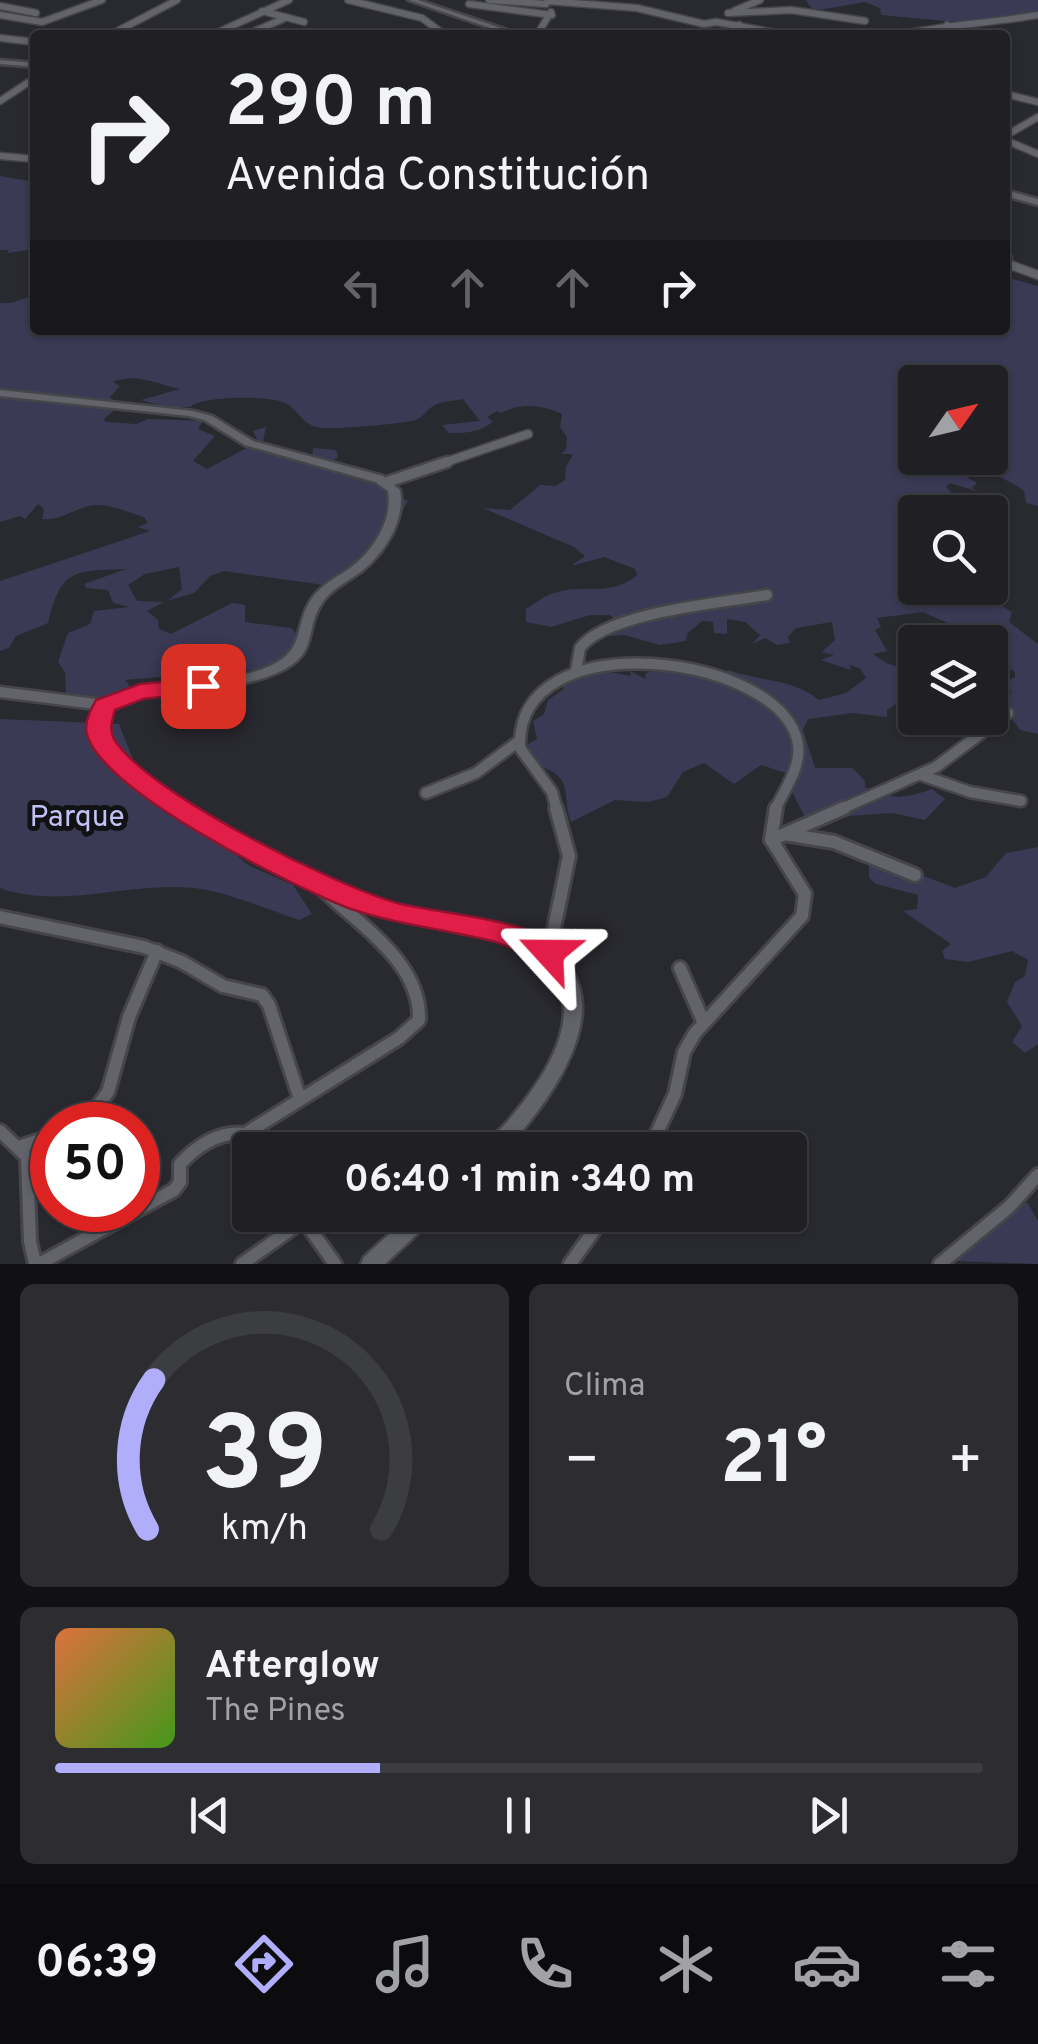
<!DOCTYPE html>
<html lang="es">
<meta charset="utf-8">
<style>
:root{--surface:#1f1f24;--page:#2c2c31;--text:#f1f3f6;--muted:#a1a2a6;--line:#3c3d41;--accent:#b0aefa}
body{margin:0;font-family:Overpass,sans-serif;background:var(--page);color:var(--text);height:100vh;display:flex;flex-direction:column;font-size:38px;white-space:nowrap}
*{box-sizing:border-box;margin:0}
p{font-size:32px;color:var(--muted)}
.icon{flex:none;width:55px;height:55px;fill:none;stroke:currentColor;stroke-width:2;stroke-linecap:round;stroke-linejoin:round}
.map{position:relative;height:1264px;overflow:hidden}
.sheet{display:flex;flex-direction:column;gap:20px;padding:20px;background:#111114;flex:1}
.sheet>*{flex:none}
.top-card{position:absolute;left:30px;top:30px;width:980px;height:305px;border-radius:10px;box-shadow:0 2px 8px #0004,0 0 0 2px var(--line);background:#1f1f24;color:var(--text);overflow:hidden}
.needle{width:65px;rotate:56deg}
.buttons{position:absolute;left:898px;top:365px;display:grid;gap:20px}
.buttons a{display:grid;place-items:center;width:110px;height:110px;border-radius:10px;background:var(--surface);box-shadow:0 2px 8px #0004,0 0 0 2px var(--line);font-size:50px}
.speed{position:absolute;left:30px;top:1102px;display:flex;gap:20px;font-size:50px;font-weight:700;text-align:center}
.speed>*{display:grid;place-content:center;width:130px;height:130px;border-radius:50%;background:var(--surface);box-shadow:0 2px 8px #0004,0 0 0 2px var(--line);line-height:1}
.speed .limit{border:15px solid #d22;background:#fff;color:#111}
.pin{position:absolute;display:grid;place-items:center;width:85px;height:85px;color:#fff;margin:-42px;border-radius:20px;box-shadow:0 5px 15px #0006}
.me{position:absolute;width:110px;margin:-55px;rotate:294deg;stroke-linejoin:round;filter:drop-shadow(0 0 8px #0008)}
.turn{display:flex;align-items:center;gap:35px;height:210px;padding:0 30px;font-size:45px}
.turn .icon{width:130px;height:130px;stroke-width:2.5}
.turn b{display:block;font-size:70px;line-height:85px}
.lanes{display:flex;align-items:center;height:95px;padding:0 30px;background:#0003;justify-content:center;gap:50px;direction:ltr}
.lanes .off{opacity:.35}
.big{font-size:75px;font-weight:700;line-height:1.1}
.sheet .tile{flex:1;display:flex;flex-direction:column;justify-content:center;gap:15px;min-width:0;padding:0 35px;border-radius:15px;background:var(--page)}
.sheet .dial{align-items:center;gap:0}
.dial svg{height:260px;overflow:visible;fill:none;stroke:var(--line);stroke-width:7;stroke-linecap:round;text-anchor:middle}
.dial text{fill:var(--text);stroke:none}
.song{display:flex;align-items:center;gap:30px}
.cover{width:120px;height:120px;border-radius:15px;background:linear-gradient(135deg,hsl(20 70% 55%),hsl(100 70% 35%))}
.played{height:10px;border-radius:5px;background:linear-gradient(90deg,var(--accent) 35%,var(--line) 35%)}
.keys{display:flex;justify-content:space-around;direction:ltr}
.heat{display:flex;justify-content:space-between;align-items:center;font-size:55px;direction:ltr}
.sheet .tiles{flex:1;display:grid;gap:20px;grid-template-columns:1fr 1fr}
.tile:last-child{grid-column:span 2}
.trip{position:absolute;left:232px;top:1132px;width:575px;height:100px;border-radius:10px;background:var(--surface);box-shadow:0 2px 8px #0004,0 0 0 2px var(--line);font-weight:700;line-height:100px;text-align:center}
.tab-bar{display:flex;height:160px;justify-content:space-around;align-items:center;background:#0c0c0e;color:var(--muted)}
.tab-bar .icon{width:70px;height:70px}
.tab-bar .on{color:var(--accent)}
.tab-bar b{font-size:45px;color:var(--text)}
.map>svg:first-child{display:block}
.green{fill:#3b3a55;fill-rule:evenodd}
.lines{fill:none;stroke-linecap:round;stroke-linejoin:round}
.street-far3-casing{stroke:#45454a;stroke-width:9}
.street-far2-casing{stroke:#45454a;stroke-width:11}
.street-far1-casing{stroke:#45454a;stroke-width:15}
.street-casing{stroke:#45454a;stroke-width:18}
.secondary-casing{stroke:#45454a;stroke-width:5}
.street-far3{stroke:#63636b;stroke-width:6}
.street-far2{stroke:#63636b;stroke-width:8}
.street-far1{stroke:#63636b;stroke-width:10}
.street{stroke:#63636b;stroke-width:12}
.secondary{fill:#63636b;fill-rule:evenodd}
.route{fill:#e11d48;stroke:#92132f;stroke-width:2.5}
.labels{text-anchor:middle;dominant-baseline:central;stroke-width:10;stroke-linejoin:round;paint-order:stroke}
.park-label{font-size:30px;fill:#c2c1f5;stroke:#121215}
</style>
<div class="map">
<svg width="1038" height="1264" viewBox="0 0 1038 1264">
<rect width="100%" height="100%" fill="#292930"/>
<g class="green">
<path d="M806 0H1038V12L967 23 881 15 880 8 865 2 819 10 812 9Z"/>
<path d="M0 176 35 182V249L7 253 9 250H0Z"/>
<path d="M1005 254 1014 255 1009 278 1038 286V506L1026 503 1024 491C1007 478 984 469 963 469V475L977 483 972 488 980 492 950 483 946 487 968 512H915V588H984L994 601 1012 612 1009 622 1038 644V734L1020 730 1006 711 1011 691 1006 682 1015 677V672L990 658V642L923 612 877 618 881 627 875 630 887 651 873 654 886 663 902 668 911 656V649L915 648V700H902L887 710V717L853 713 808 719 803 730 815 768H853L865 781V787C891 800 904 799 932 789L945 799 925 820 892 813 806 819 792 792 798 777 761 765 734 784 704 763 683 772 667 797 648 802 615 800 571 822C565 809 568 795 563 783 555 765 527 767 518 750L537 739 533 721 544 714 548 700 564 689 559 679 577 680 595 669 631 676 630 671 645 679 646 673 677 667 723 677 728 670C761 682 791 678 819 700L846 693 866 678 860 668 849 665 851 670 821 660 834 655 822 652 835 640 832 622 796 628 788 637 790 643 777 645 765 638 752 644 760 635 745 622 727 619V634L714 633 713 622 702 621 687 634 686 641 660 645 624 635 611 636 606 632 615 620 610 615H590L551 627 526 622V609C534 604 544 596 554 593 584 583 610 598 637 575L635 569 604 557 571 566 585 556 574 547 483 508 510 510 540 485 556 486 565 480 566 467 573 454H561L566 449 567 437 560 427 562 414C541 404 519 403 501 413L497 411 487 417 493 422C479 432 468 433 449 433L442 425 480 421 463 399C454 401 441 401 433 406 428 409 421 419 415 420 402 424 338 429 322 428 300 425 301 411 285 403 270 395 201 396 190 407L171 408 141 400 180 389C157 384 136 372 113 382L120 386 110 397 119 406 104 419 106 422 136 424 148 419 203 421 198 429 215 436 193 461 207 469 258 442 253 431 266 427 263 441 274 451 312 459 313 448 336 450 338 457 329 463 335 473 345 470 408 501 369 565 331 586 224 571 210 576 194 593 167 601 182 589 179 567 145 574 128 585 137 601 164 602 147 611 158 620 159 629 171 634 232 603 245 605V622L291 628 307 646 274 668 125 680 130 686 102 697 66 696 65 672 58 662 68 633 90 624 94 611 129 607 113 603 108 590 86 588 84 584 126 569C74 571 61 568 48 623L16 636 9 648 0 651V581L150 531 137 527 148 523 144 517C130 513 111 504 96 505 77 506 60 522 42 519L44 509 38 504 25 519 20 516 0 522V303H11L35 295V330H1005ZM915 382H990V458H915Z"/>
<path d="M0 719 119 724 138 772 248 865 293 885 312 914 299 920C266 909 228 892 194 888 129 881 62 910 0 888Z"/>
<path d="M1038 847V1044L1025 1053 1012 1042 1022 1026 1007 1002 1015 982 1025 976 1028 960 1012 951 968 962 945 959 942 951 951 944 903 911 917 909 918 895 876 884 869 878V855L955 888 986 877 1006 853Z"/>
<path d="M1005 1198 1028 1203 1038 1221V1264L955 1261V1250L983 1233Z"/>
</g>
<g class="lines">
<defs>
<g id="street-far3">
<path d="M348 0 422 18 445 35"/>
<path d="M489 0 546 4"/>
<path d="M469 4 552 15"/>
<path d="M546 4 547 1 637 8 704 24 716 22 788 35"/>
<path d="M0 6 36 13"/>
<path d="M262 11 304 22"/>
<path d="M734 11 760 0"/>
<path d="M728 13 791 10 865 21"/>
<path d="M0 15 42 22 102 0"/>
<path d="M947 25 967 35"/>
<path d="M255 31 283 19"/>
<path d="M110 35 177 0"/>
<path d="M212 35 289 0"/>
<path d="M537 35 551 12"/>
<path d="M725 35 739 25"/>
<path d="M899 35C946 25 991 23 1038 15"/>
<path d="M0 38 35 42"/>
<path d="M1005 94 1038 102"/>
<path d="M0 101 35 78"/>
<path d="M1005 136 1038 117"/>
<path d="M1005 140 1038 154"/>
<path d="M0 156 35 159"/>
</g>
<g id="street-far2">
<path d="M1005 263 1038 275"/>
<path d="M440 464 528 434"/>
</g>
<g id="street-far1">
<path d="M387 482 447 462"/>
<path d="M576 671 580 648C607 612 723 603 767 595"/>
<path d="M0 692 104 705"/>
<path d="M921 775 970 792 1021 801"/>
<path d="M426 793 476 773 519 741"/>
<path d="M557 810 552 792 520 748C514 618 787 655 798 745 801 768 784 790 775 810"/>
<path d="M839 810 936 767 1008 713"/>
</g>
<g id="street">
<path d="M785 834 834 842 915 875"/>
<path d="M771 840 844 808"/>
<path d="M0 917 144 947 182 962 223 986 262 995 269 1005 300 1099"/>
<path d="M549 953 569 856 556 808"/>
<path d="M680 968 703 1021"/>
<path d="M72 1125 97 1107 108 1092 129 1017 157 951"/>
<path d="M0 1131 27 1157 30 1241 35 1264"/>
<path d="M245 1134 399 1038 419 1020C421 960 356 924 319 885"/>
<path d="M245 1134 254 1150"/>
<path d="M19 1147 52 1136"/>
<path d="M649 1150 675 1094 684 1052 695 1033 802 916 805 894 771 839 776 808"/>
<path d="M301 1216 335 1264"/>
<path d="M39 1264 174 1190 180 1182V1164C197 1146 219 1131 245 1134"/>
<path d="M242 1264 304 1220"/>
<path d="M570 1264 605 1215"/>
<path d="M940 1264 1009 1207 1038 1175"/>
</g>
<g id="secondary">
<path d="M408 0H418L522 35H511Z"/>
<path d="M0 60 35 63V67L0 64Z"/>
<path d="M1005 190 1038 199V205L1005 196Z"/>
<path d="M0 390 193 411 212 416 253 441 383 476 400 490C406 519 385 553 362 571 350 580 335 587 325 599 302 628 322 654 277 673 224 696 164 684 111 708L105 728C112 745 122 759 135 772 159 794 191 808 219 823 272 852 325 885 383 903 429 918 479 916 524 933 544 940 560 952 571 969 608 1025 543 1110 505 1150H483C489 1139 499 1131 508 1121 533 1091 565 1049 564 1008 563 975 547 959 518 945 485 928 436 929 399 920 333 904 273 868 214 834 183 817 149 803 123 779 109 764 98 747 91 728L99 702C120 692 142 686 165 683 200 679 237 681 270 666 307 649 293 625 312 598 323 583 340 576 354 565 375 548 393 518 388 491L375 482 245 445 204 420 189 416 0 396Z"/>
<path d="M410 1215H434L431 1221 385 1264H361L364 1257Z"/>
</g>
</defs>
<use href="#street-far3" class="street-far3-casing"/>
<use href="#street-far2" class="street-far2-casing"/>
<use href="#street-far1" class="street-far1-casing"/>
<use href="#street" class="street-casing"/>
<use href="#secondary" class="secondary-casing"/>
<use href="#street-far3" class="street-far3"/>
<use href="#street-far2" class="street-far2"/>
<use href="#street-far1" class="street-far1"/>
<use href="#street" class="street"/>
<use href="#secondary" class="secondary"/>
</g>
<path class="route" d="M203 678 215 686 212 691 143 699 115 710C112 721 109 729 114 739 147 793 334 885 397 903 434 913 545 920 563 953L559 961 549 964C530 958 512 946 492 941 445 929 398 925 351 909 300 890 88 786 86 728 86 720 92 707 96 700L140 684Z"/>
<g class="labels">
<g class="park-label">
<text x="77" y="818">Parque</text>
</g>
</g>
</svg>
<div class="buttons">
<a><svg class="needle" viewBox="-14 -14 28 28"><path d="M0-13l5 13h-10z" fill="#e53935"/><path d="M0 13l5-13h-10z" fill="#a1a2a6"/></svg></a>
<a><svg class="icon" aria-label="search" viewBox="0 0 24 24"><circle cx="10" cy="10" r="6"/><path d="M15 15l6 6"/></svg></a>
<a><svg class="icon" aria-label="layers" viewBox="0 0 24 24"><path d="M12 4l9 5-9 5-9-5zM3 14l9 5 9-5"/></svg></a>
</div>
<div class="speed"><div class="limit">50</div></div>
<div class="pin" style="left:203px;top:686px;background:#d93025"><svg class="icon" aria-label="arrive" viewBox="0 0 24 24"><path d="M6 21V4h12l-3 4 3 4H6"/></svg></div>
<svg class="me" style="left:549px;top:953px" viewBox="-20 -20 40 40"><path d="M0-17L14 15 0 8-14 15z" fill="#e11d48" stroke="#fff" stroke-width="4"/></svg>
<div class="trip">06:40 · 1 min · 340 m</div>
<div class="top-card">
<div class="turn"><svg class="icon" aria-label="right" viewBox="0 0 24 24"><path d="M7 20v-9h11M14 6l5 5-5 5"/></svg><div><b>290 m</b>Avenida Constitución</div></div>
<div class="lanes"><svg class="icon off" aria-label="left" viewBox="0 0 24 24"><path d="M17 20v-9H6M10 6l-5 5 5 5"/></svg><svg class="icon off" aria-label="ahead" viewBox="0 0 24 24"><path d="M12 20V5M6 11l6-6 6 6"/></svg><svg class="icon off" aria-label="ahead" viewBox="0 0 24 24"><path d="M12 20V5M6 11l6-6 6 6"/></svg><svg class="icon" aria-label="right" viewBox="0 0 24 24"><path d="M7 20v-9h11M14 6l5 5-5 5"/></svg></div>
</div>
</div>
<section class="sheet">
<div class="tiles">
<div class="tile dial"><svg viewBox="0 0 100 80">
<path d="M14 69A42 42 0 1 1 86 69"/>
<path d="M14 69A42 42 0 0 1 16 23" stroke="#b0aefa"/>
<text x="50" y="56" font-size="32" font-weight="700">39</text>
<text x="50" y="72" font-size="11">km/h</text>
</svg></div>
<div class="tile"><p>Clima</p>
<div class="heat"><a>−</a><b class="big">21°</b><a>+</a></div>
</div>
<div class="tile">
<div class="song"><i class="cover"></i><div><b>Afterglow</b><p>The Pines</p></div></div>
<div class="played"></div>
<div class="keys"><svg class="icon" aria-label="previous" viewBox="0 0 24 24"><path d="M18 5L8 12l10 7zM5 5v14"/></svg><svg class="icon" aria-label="pause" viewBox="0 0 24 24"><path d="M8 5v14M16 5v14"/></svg><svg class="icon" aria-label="next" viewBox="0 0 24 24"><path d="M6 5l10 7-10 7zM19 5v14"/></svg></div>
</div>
</div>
</section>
<nav class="tab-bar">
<b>06:39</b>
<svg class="icon on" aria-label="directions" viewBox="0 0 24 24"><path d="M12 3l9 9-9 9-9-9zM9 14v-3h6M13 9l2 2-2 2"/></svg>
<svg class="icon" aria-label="music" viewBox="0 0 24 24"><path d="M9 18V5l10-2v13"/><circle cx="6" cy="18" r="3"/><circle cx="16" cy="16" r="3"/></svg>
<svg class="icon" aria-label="phone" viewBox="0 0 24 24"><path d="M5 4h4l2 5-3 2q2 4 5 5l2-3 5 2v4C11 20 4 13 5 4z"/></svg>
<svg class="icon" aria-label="climate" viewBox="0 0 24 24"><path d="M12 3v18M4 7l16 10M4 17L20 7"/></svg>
<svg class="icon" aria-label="car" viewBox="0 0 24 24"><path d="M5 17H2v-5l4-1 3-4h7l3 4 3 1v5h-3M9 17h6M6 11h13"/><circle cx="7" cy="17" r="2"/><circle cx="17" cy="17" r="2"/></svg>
<svg class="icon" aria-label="filters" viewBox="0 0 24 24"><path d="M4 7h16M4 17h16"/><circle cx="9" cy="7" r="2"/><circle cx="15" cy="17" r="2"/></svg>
</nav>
